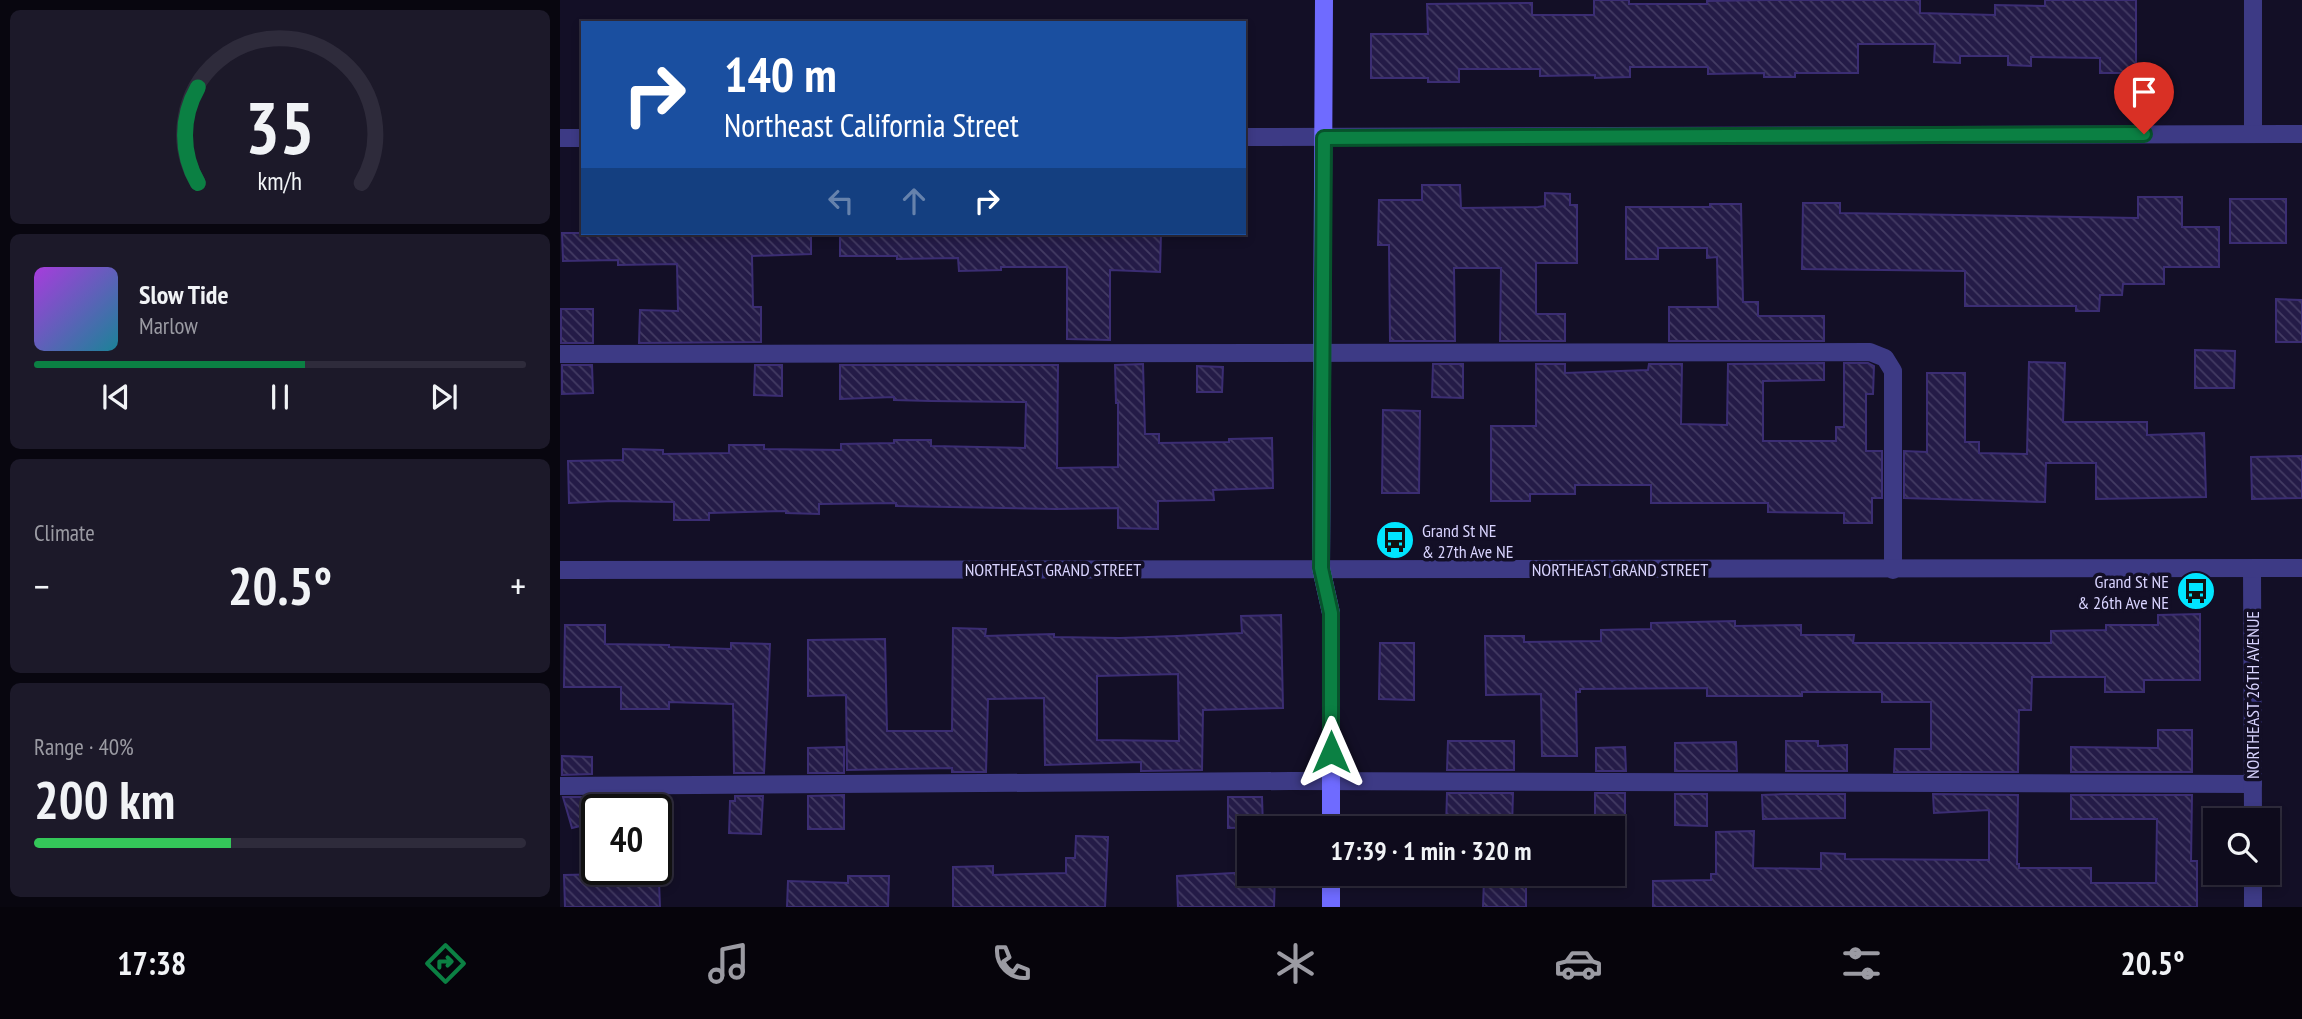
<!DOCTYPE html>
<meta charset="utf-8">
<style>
:root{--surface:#0e0b1c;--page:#1c1929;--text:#f1f3f6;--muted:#9b9ba3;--line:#2e2b3b;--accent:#0b8043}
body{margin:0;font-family:"PT Sans Narrow",sans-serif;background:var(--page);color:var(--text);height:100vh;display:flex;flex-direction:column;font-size:26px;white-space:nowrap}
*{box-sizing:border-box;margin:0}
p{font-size:23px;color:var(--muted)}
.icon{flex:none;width:38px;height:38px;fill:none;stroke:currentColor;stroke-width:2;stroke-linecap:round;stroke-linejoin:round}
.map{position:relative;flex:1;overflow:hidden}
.drawer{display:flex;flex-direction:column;gap:10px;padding:10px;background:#08060f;width:560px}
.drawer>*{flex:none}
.banner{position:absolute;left:21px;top:21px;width:665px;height:214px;border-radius:0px;box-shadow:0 4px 10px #0003,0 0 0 2px var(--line);background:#1a4fa0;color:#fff;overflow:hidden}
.buttons{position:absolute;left:1643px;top:808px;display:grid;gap:14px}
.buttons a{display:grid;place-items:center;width:77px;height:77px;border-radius:0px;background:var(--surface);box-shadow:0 4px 10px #0003,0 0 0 2px var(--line);font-size:35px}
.speed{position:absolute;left:21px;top:794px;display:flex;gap:14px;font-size:35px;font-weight:700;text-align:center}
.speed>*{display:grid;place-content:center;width:91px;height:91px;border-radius:50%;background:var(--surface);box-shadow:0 4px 10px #0003,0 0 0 2px var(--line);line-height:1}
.speed .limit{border:4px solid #111;border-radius:10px;background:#fff;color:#111}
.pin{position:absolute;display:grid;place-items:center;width:60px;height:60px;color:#fff;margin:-72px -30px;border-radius:50% 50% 50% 0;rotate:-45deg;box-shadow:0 0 7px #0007}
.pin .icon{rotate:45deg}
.me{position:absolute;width:77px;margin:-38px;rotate:0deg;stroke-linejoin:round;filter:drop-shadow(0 0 5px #0008)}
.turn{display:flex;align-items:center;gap:24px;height:147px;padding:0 28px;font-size:32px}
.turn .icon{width:91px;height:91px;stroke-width:2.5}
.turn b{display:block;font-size:49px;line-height:60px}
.lanes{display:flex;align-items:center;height:66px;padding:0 28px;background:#0003;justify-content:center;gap:35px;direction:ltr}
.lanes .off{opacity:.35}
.big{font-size:52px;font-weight:800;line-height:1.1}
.drawer .tile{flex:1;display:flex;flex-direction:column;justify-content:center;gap:10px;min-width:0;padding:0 24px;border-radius:10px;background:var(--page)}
.drawer .dial{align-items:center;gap:0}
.dial svg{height:182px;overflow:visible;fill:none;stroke:var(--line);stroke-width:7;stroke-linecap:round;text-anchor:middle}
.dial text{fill:var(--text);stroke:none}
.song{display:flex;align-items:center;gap:21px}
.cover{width:84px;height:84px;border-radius:10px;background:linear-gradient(135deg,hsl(280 70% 55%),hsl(190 70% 35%))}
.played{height:7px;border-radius:4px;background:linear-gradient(90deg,var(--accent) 55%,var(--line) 55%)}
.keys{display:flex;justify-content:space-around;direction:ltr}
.heat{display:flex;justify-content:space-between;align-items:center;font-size:38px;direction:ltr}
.charge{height:10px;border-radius:5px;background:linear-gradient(90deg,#34c759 40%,var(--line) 0)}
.trip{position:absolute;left:677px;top:816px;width:388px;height:70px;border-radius:0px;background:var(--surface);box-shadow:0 4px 10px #0003,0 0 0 2px var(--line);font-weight:800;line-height:70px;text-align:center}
.tab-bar{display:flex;height:112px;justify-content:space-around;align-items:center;background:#06040b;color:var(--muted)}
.tab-bar .icon{width:49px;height:49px}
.tab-bar .selected{color:var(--accent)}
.tab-bar b{font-size:32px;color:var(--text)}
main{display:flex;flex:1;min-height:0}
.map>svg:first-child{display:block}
.building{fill:url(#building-back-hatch);stroke:#3b2d73;stroke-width:2;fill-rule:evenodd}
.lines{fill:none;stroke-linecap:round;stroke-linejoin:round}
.lane{stroke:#3d3a85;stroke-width:18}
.street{stroke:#3d3a85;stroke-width:18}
.secondary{stroke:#6f6bff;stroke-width:18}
.route-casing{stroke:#07532c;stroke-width:18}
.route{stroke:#0b8043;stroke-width:12}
.labels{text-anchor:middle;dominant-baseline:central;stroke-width:7;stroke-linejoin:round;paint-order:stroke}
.poi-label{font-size:18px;fill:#d9d4ff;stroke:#130f26;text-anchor:start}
.street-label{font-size:18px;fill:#d9d4ff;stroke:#130f26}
</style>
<main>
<section class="drawer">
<div class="tile dial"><svg viewBox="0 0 100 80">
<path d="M14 69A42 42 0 1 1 86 69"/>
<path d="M14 69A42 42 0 0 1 14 27" stroke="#0b8043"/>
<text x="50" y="56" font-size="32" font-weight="700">35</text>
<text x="50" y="72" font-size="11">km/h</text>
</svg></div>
<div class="tile">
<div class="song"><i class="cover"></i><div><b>Slow Tide</b><p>Marlow</p></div></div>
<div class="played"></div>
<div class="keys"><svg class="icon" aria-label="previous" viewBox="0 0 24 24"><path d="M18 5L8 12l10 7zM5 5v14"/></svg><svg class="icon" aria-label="pause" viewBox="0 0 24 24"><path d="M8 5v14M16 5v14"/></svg><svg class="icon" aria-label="next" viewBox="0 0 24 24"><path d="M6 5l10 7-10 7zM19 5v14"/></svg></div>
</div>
<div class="tile"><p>Climate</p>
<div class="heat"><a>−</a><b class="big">20.5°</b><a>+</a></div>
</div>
<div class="tile"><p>Range · 40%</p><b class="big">200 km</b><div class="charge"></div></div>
</section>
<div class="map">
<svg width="1742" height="907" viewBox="0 0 1742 907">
<defs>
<pattern id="building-back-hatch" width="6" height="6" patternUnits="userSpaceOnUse" patternTransform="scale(1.75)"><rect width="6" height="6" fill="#241b47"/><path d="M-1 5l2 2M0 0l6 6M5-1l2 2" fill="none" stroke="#433b63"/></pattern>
</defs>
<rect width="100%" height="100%" fill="#130f26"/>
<g class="building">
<path d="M1034 0H1069V4H1147V1L1210 0H1360V13L1435 15V5L1485 6V0H1576V73H1540V58L1471 57V66L1448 65V56H1400V63L1374 62 1375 44H1298V73H1235V77H1204V73L1148 74V67H1070V77L1035 78V75L980 76V69H899V82H868V78H811V34H868L867 4 972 3V15H1034Z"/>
<path d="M862 185H900L901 208 978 207 985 206V193L1010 194V205H1017V263H976V314H1005V341H940L941 268H894L895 341H830L829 245H818L819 200H862Z"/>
<path d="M1578 197H1622V227H1659V267H1604V284H1563L1562 295H1540L1539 311H1516V306H1405V271L1242 269 1243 203H1280V213L1578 218Z"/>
<rect x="1670" y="199" width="56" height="44"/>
<path d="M1150 204H1181L1183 302H1198V316H1264V341H1109V307H1158L1157 257 1147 258V248H1098V259H1066V207H1150Z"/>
<path d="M2 233H251V254L192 256 193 307H201V342L79 343 80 310 118 311 117 264 58 265V260L3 261Z"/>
<path d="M280 233H601L600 272 550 270V340L507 339V267H441V270L399 271 398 258 337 259V256H280Z"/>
<path d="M1716 299 1742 300V342H1716Z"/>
<rect x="1" y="309" width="32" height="34"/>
<path d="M1635 350 1675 351 1674 388H1635Z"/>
<path d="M1469 362 1505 363 1503 422H1587V435L1644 433 1646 497 1536 499V463H1486L1485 502 1344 498V451L1367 452V373H1405V442H1419V453L1467 454Z"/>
<path d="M1264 363V380L1203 381V441H1276V427H1284V363H1308L1314 366 1313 394H1306V451H1322V498H1312V523H1284V513L1208 512V503H1091V485H1015V494H970V501H931V426H976V364H1005V373L1088 370 1089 364H1122L1121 424 1167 425 1168 364Z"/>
<path d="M583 364 585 434H599V443L669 442V439L712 438 713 488 653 490 654 500 598 501V529L558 528V508L496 509 336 506V503L259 504V514L226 513V511L149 513V520H114V502L52 501 9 503 8 461 63 460V449L103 450V454L169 453V445H204V449L281 450V444L334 443V440H371V446L465 448 466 402 371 401 334 400V397L280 399V365H498L497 468 558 467V403H556L555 365Z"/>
<path d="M873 364H903V398L872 397Z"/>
<path d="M2 365H32L33 393 2 394Z"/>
<path d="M195 365H222V396L194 395Z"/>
<path d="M637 366 663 367 662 392H637Z"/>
<path d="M823 410 860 411 859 493H822Z"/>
<path d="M1742 456V498L1692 499 1691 457Z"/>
<path d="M1640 614V680H1584V692H1545V677H1472L1471 710H1459L1458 772H1334L1335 749H1371V702H1322V692H1242V696H1147V688L1020 689V692H1016L1017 756H982L981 694 926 695 925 636H964V642L1041 641V630L1091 629V623L1175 621V626L1241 625V635H1294L1293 643H1491V631L1546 630V625H1598V615Z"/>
<path d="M721 615 723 708 643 710 642 770 581 771V762L485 765 484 698 428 699 426 772H392V768L287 770 286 695 248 696V640L325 639 327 731H392L393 628 426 629 425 636 494 634V637L560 638 617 636 682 633 681 616ZM618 674 619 741 537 740V676Z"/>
<path d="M5 625H45V644L109 645V647L171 649V643L210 644 204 773H174L173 704 109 702V709H61V687H4Z"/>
<path d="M820 643H854V700L819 699Z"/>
<path d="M1598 730H1632V772H1511V747L1598 748Z"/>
<path d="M888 741H954V770H887Z"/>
<path d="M1226 741H1258V746L1287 745V771H1226Z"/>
<path d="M1176 742 1177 771H1115V743Z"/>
<path d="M284 747V773H248V748Z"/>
<path d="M1065 747 1066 771H1036V748Z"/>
<path d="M2 756 32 757V774L2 775Z"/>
<path d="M887 793H953L952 828H886Z"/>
<rect x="1035" y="793" width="30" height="26"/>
<path d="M1115 794H1147V826L1115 825Z"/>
<path d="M1226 794H1285V818L1203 819 1202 795Z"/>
<path d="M1373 794 1458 795 1457 864H1459V868H1531V883H1596L1597 819H1511V795H1632L1631 861H1637V907H1093V881L1151 880V874H1156V832L1194 831 1193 868 1261 869V853L1285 854V859L1429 860V810L1374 813Z"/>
<path d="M284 795V829H248V796Z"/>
<path d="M175 796H203L201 834 169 833 170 801H175Z"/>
<path d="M3 797H33L37 822 12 828Z"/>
<path d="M668 797H702L703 827 668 828Z"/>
<path d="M516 836 548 837 545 907H393V867L433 866V875L506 873V858H515Z"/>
<path d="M674 873H715L714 907H618L617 876Z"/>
<path d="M47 874V884L99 881 100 907H5L4 875Z"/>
<path d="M288 876H329L328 907H227L228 881 288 883Z"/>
<path d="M924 879H966V907H923Z"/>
</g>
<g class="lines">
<g class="lane">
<path d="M0 354 1310 352 1325 358 1333 371V570"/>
<path d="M0 786 730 781 1693 784"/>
</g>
<g class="street">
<path d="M1693 0V133"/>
<path d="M684 137 1742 134"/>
<path d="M0 138H23"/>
<path d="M1692 569 1693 821"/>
<path d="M0 570 1742 568"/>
<path d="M1693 873V907"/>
</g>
<g class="secondary">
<path d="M764 0 761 568 771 613V828"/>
<path d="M771 873V907"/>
</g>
</g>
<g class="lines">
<defs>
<path id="route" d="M771 752V613L761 568 764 138 1584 134"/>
</defs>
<use href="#route" class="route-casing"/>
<use href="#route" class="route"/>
</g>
<defs>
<symbol id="bus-disc" viewBox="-11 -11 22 22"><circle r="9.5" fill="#00e5ff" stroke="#130f26"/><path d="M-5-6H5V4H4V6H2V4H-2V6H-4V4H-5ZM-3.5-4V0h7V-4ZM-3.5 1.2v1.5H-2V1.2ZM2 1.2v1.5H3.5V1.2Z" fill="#111"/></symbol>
</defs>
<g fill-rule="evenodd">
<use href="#bus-disc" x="813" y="518" width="44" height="44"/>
<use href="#bus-disc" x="1614" y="569" width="44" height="44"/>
</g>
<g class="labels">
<g class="poi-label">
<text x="862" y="530">Grand St NE<tspan x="862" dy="21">&amp; 27th Ave NE</tspan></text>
<text x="1609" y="581" text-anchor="end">Grand St NE<tspan x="1609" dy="21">&amp; 26th Ave NE</tspan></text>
</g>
<g class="street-label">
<text x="493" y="569">NORTHEAST GRAND STREET</text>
<text x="1060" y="569">NORTHEAST GRAND STREET</text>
<text transform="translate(1692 695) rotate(-90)">NORTHEAST 26TH AVENUE</text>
</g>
</g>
</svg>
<div class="buttons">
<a><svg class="icon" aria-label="search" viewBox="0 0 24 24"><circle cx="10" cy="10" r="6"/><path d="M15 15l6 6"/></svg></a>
</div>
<div class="speed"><div class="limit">40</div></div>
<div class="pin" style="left:1584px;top:134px;background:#d93025"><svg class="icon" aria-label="arrive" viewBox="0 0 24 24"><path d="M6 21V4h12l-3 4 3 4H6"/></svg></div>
<svg class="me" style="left:771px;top:752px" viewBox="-20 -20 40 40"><path d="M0-17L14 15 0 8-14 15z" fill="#0b8043" stroke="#fff" stroke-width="4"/></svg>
<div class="trip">17:39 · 1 min · 320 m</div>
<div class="banner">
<div class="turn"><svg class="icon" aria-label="right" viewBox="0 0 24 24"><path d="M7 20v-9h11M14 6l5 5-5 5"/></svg><div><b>140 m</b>Northeast California Street</div></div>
<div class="lanes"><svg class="icon off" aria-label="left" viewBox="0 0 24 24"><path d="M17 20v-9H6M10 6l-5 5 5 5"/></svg><svg class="icon off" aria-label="ahead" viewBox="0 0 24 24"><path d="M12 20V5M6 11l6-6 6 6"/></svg><svg class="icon" aria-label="right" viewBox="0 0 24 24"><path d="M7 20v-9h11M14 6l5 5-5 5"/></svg></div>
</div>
</div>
</main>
<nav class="tab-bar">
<b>17:38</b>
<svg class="icon selected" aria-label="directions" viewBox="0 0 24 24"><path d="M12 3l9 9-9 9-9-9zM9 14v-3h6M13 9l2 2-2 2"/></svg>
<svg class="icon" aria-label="music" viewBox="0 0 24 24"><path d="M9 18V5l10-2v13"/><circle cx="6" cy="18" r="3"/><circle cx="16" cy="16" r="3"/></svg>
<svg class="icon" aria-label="phone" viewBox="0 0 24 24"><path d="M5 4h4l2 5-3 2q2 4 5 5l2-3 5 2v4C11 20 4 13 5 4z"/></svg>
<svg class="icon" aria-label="climate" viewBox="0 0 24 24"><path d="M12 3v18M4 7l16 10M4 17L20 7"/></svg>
<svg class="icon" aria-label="car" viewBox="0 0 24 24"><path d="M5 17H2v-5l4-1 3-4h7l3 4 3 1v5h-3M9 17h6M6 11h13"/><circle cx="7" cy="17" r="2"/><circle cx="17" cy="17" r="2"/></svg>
<svg class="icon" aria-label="filters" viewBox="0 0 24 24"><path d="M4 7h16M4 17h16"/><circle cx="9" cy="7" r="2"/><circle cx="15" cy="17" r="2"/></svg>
<b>20.5°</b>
</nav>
